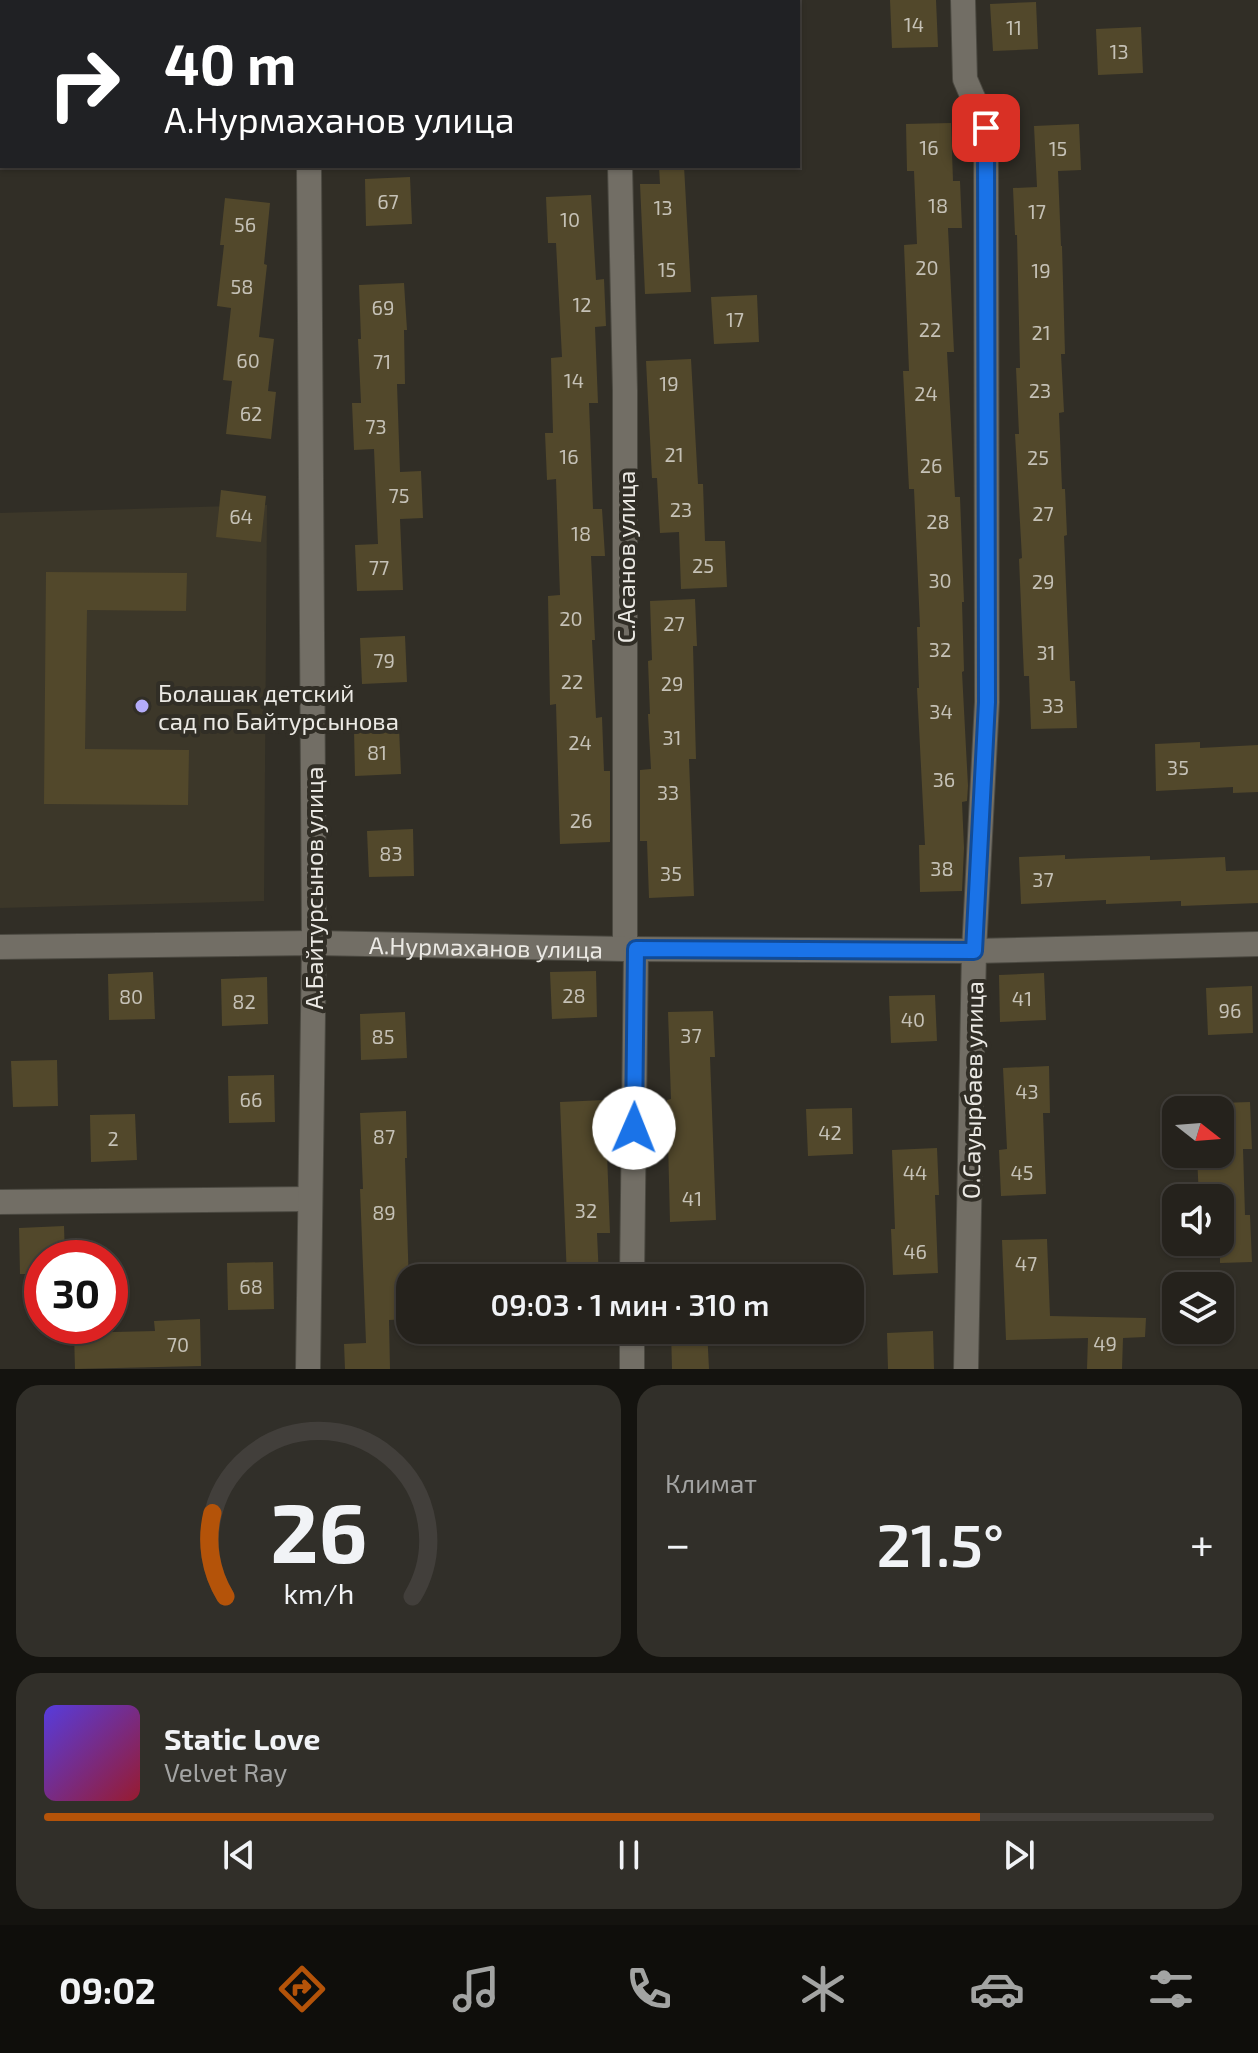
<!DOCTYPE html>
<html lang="ru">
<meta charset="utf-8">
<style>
:root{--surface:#25221c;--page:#312f29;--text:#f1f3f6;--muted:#a3a4a3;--line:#423f3b;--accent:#b45309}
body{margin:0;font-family:"Exo 2",sans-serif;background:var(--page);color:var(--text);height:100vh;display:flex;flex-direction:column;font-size:30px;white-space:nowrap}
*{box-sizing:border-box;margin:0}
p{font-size:26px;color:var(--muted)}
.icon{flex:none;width:44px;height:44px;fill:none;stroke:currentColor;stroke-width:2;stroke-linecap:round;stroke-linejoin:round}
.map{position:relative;height:1369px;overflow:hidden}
.side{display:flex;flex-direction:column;gap:16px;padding:16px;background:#14130f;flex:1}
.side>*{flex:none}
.hud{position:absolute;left:0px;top:0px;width:800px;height:168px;box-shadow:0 2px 6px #0004,0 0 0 2px var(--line);background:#202124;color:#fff;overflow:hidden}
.needle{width:52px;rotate:107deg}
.tools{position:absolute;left:1162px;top:1096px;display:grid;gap:16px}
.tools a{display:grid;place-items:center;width:72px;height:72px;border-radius:16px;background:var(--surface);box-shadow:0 2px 6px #0004,0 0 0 2px var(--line);font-size:40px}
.speed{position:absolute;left:24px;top:1240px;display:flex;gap:16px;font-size:40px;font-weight:700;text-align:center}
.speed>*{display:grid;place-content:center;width:104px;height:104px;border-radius:50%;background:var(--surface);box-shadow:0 2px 6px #0004,0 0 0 2px var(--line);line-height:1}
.speed .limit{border:12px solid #d22;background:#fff;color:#111}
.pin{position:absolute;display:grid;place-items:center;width:68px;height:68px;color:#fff;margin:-34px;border-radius:16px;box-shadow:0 4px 12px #0006}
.me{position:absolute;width:88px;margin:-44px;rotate:1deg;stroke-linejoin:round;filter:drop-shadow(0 0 6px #0008)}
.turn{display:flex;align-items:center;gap:28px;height:168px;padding:0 32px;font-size:36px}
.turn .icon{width:104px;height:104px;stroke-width:2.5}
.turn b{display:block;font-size:56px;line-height:68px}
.big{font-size:60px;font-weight:600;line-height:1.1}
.side .card{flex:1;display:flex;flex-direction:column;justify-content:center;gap:12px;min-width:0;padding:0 28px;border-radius:24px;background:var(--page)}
.side .dial{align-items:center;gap:0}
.dial svg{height:208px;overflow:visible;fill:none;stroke:var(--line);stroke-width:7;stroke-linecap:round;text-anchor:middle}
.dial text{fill:var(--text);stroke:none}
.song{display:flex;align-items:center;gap:24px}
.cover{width:96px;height:96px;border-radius:12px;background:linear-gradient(135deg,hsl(250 70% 55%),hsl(350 70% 35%))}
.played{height:8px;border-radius:4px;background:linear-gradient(90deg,var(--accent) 80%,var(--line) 80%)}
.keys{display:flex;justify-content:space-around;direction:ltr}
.heat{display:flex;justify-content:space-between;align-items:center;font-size:44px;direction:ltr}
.side .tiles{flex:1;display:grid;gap:16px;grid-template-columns:1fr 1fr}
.card:last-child{grid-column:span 2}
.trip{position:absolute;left:396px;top:1264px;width:468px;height:80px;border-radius:24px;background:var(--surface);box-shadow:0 2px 6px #0004,0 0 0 2px var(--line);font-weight:600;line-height:80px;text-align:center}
.tab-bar{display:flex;height:128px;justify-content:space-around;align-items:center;background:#0f0e0b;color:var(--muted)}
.tab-bar .icon{width:56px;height:56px}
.tab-bar .selected{color:var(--accent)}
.tab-bar b{font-size:36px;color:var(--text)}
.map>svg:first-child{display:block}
.built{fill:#3c3729}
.building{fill:#52482b}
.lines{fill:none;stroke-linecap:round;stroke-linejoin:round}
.minor-casing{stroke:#4b4941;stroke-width:26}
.minor{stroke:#726e65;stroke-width:24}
.route-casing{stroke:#114b97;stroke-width:20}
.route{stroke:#1a73e8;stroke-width:14}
.poi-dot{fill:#b4acf9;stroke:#312e26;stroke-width:3}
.labels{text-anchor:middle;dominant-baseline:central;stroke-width:8;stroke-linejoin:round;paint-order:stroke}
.number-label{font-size:20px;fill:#c5c1b6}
.street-label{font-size:24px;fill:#ebe9e4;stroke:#312e26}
.poi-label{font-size:24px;fill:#ebe9e4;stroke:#312e26;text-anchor:start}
</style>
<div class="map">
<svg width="1258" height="1369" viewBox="0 0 1258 1369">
<rect width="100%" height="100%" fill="#312e26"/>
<path class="built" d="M267 505 264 901 0 908V513Z"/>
<g class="building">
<path d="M890 0H936L938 47 892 48Z"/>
<path d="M1036 2 1038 49 993 51 990 4Z"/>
<path d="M1141 27 1143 73 1098 75 1096 29Z"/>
<path d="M951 123 953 181H960L962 228H948L954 352H947L955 497H960L964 602H962L964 671 962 672 968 786 967 801 962 802 964 848 962 891 920 892 919 845H925L917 688H919L917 627H920L914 489H909L903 371H909L904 245 917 244 914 171H907L906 124Z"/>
<path d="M1079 124 1081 170 1058 171 1061 246H1062L1065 354H1061L1064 412 1059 413 1062 489H1065L1067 535 1064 536 1070 681H1075L1077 728 1031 729 1029 676H1024L1019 559 1022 558 1015 434H1019L1016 368H1020L1017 235H1015L1013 188 1037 187 1034 126Z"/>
<path d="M659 166H684L691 292 645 294 640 184H660Z"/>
<path d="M410 177 412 224 366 226 365 179Z"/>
<path d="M591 195 596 280 604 279 606 326 595 327 598 403H589L593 509H602L605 556H591L595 640H592L596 718 602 717 604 771H610V842L560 844 556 704 550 705 548 596 560 595 556 479 547 480 545 433H553L551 358 562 357 556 243H548L546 197Z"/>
<path d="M225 198 270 203 264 264 267 265 259 337 274 339 268 391 276 392 271 439 226 434 232 381 223 380 231 308 217 306 224 245H220Z"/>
<path d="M404 283 407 330H404L405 384H397L400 472 421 471 423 518 400 519 403 590 357 591 355 545 378 544 374 449 354 450 352 403H361L358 339H361L359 285Z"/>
<path d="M757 295 759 342 714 344 711 297Z"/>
<path d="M691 359 698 484H703L705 541H725L727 587 681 589 679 532 660 533 657 478H652L646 361Z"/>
<path d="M221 490 266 496 261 542 216 537Z"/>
<path d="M46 572 187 573 186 611 87 610 85 749 189 750 188 805 44 804Z"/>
<path d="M695 599 697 646H693L696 759H689L694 896 649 898 647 841H640V770L651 769 648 714H650L648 661 652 660 650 601Z"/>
<path d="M405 636 407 682 362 684 360 638Z"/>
<path d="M399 728 401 774 355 776 354 729Z"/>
<path d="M1200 742V748L1258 745V792L1233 793V787L1156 791 1155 744Z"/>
<path d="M413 829 414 876 369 877 367 831Z"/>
<path d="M1065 855V859L1150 856V860L1225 857 1226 871 1258 870V903L1181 906V901L1106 904V900L1021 904 1019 857Z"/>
<path d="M596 971 597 1017 552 1019 550 972Z"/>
<path d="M153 972 155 1019 109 1020 108 974Z"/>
<path d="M1044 973 1046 1020 1000 1022 999 975Z"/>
<path d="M267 977 268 1024 222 1026 221 979Z"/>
<path d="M1252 986 1253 1033 1208 1035 1206 988Z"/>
<path d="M935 995 937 1041 891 1043 889 996Z"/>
<path d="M713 1011 715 1057H710L716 1220 670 1222 667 1100 671 1099 668 1012Z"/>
<path d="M405 1012 407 1058 361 1060 360 1014Z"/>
<path d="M57 1060 58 1106 13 1107 11 1061Z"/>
<path d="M1049 1066 1050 1113H1043L1046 1194 1001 1196 999 1150 1007 1149 1003 1068Z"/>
<path d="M274 1075 275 1122 229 1123 228 1076Z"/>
<path d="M605 1100 610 1233H597L599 1278H567L560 1102Z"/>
<path d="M1250 1102 1252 1149H1243L1245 1215H1250L1252 1262 1220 1263V1198H1199L1197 1156 1220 1155V1103Z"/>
<path d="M852 1108 853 1154 808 1156 806 1109Z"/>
<path d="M406 1111 407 1158H405L410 1319 389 1320 390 1369H345L344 1344 366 1343 360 1189H363L360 1113Z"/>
<path d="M135 1114 137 1160 91 1162 90 1115Z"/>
<path d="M937 1148 939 1195H935L938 1273 893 1275 891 1229H895L892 1150Z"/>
<path d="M64 1226 65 1258H42V1274H20L19 1228Z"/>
<path d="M1047 1239 1050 1316 1146 1318 1145 1337 1123 1338 1122 1369H1087L1088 1338 1006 1340 1002 1240Z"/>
<path d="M273 1262 274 1309 228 1310 227 1263Z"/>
<path d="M200 1319 201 1366 75 1369 74 1333 155 1331 154 1321Z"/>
<path d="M671 1330H707L709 1369H672Z"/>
<path d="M933 1331 934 1369H888L887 1333Z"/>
</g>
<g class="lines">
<defs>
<g id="minor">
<path d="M308 0 309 2"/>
<path d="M586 0V2"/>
<path d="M963 0 965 79 986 128 987 702 974 951 966 1369"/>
<path d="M620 166 625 391V949"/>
<path id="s1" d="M0 947 314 943 625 949 974 951 1258 944"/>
<path d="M0 1202 310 1199"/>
<path d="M632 1278 636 949"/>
<path d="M308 1369 314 943 309 166"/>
<path d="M632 1369V1330"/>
</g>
</defs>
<use href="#minor" class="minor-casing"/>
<use href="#minor" class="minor"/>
</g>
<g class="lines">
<defs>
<path id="route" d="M634 1128 636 949 974 951 987 702 986 128"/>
</defs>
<use href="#route" class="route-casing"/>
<use href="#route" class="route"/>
</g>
<circle class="poi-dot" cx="142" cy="706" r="8"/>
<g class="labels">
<g class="number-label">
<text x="914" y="24">14</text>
<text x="1014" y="27">11</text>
<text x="1119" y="51">13</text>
<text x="929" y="147">16</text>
<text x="1058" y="148">15</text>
<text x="388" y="201">67</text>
<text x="938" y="205">18</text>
<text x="663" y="207">13</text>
<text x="1037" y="211">17</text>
<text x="570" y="219">10</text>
<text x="245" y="224">56</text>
<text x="927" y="267">20</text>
<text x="667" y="269">15</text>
<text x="1041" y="270">19</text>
<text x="242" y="286">58</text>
<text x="582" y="304">12</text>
<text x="383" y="307">69</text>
<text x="735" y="319">17</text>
<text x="930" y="329">22</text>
<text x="1041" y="332">21</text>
<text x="248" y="360">60</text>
<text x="382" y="361">71</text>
<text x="574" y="380">14</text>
<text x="669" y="383">19</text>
<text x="1040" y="390">23</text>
<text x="926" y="393">24</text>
<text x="251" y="413">62</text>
<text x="376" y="426">73</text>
<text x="674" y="454">21</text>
<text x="569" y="456">16</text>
<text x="1038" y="457">25</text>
<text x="931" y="465">26</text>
<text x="399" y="495">75</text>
<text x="681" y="509">23</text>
<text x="1043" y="513">27</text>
<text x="241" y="516">64</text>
<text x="938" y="521">28</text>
<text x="581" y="533">18</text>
<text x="703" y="565">25</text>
<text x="379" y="567">77</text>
<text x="940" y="580">30</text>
<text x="1043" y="581">29</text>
<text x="571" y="618">20</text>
<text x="674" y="623">27</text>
<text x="940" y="649">32</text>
<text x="1046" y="652">31</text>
<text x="384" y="660">79</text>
<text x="572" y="681">22</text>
<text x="672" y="683">29</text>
<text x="1053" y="705">33</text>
<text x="941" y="711">34</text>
<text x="672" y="737">31</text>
<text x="580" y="742">24</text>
<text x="377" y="752">81</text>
<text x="1178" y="767">35</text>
<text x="944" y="779">36</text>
<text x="668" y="792">33</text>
<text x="581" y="820">26</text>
<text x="391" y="853">83</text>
<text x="942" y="868">38</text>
<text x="671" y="873">35</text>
<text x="1043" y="879">37</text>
<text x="574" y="995">28</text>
<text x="131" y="996">80</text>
<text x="1022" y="998">41</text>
<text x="244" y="1001">82</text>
<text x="1230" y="1010">96</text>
<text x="913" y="1019">40</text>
<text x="691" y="1035">37</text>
<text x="383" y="1036">85</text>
<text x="1027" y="1091">43</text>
<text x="251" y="1099">66</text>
<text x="830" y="1132">42</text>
<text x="384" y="1136">87</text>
<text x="113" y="1138">2</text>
<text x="915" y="1172">44</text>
<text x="1022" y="1172">45</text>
<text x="692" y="1198">41</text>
<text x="586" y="1210">32</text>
<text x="384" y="1212">89</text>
<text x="915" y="1251">46</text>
<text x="1026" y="1263">47</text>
<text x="251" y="1286">68</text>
<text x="1105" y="1343">49</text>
<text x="178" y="1344">70</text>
</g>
<g class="street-label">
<text transform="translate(625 557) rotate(-90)">С.Асанов улица</text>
<text transform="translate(313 888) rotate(-90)">А.Байтурсынов улица</text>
<text stroke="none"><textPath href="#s1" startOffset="486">А.Нурмаханов улица</textPath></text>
<text transform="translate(972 1090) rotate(-89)">О.Сауырбаев улица</text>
</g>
<g class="poi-label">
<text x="158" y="692">Болашак детский<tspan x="158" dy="28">сад по Байтурсынова</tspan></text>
</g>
</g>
</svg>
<div class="tools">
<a><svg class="needle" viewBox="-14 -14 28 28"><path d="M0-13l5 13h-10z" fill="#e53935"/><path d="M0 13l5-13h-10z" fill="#a3a4a3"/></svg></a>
<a><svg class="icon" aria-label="sound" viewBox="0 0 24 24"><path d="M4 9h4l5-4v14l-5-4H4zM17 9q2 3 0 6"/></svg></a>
<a><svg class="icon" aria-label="layers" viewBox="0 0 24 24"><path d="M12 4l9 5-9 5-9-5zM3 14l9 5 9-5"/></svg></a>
</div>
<div class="speed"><div class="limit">30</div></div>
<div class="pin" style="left:986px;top:128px;background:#d93025"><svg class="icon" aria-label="arrive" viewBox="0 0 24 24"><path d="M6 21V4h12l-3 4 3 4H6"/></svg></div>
<svg class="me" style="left:634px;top:1128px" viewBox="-20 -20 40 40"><circle r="19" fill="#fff"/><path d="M0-13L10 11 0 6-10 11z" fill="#1a73e8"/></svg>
<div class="trip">09:03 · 1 мин · 310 m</div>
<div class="hud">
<div class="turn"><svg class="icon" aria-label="right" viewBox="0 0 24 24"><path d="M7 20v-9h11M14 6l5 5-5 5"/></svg><div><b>40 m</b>А.Нурмаханов улица</div></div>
</div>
</div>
<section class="side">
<div class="tiles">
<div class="card dial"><svg viewBox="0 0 100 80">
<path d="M14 69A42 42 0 1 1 86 69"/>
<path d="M14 69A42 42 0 0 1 9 37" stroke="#b45309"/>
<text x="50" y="56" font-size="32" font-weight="700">26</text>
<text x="50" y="72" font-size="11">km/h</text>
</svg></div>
<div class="card"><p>Климат</p>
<div class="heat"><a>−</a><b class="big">21.5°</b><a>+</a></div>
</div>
<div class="card">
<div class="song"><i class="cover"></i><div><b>Static Love</b><p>Velvet Ray</p></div></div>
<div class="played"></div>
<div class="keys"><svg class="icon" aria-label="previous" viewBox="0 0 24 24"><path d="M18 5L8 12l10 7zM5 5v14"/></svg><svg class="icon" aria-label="pause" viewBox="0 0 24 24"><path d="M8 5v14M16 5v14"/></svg><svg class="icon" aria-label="next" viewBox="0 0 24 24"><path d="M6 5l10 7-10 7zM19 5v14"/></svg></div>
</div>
</div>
</section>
<nav class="tab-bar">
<b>09:02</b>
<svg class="icon selected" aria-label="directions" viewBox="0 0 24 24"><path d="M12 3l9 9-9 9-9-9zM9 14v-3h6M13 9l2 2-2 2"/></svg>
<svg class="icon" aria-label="music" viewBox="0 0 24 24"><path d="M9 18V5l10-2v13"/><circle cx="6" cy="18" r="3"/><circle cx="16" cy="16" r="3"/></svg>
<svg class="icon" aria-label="phone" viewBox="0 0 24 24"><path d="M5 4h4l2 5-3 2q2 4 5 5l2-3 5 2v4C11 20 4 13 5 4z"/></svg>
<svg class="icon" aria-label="climate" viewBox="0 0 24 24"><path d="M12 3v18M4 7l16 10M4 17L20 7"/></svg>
<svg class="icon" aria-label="car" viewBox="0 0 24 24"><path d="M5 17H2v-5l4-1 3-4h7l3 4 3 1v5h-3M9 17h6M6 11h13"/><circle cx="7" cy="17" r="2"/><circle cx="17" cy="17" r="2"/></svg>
<svg class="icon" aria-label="filters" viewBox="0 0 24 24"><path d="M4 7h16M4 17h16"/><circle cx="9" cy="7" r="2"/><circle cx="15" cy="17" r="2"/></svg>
</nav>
